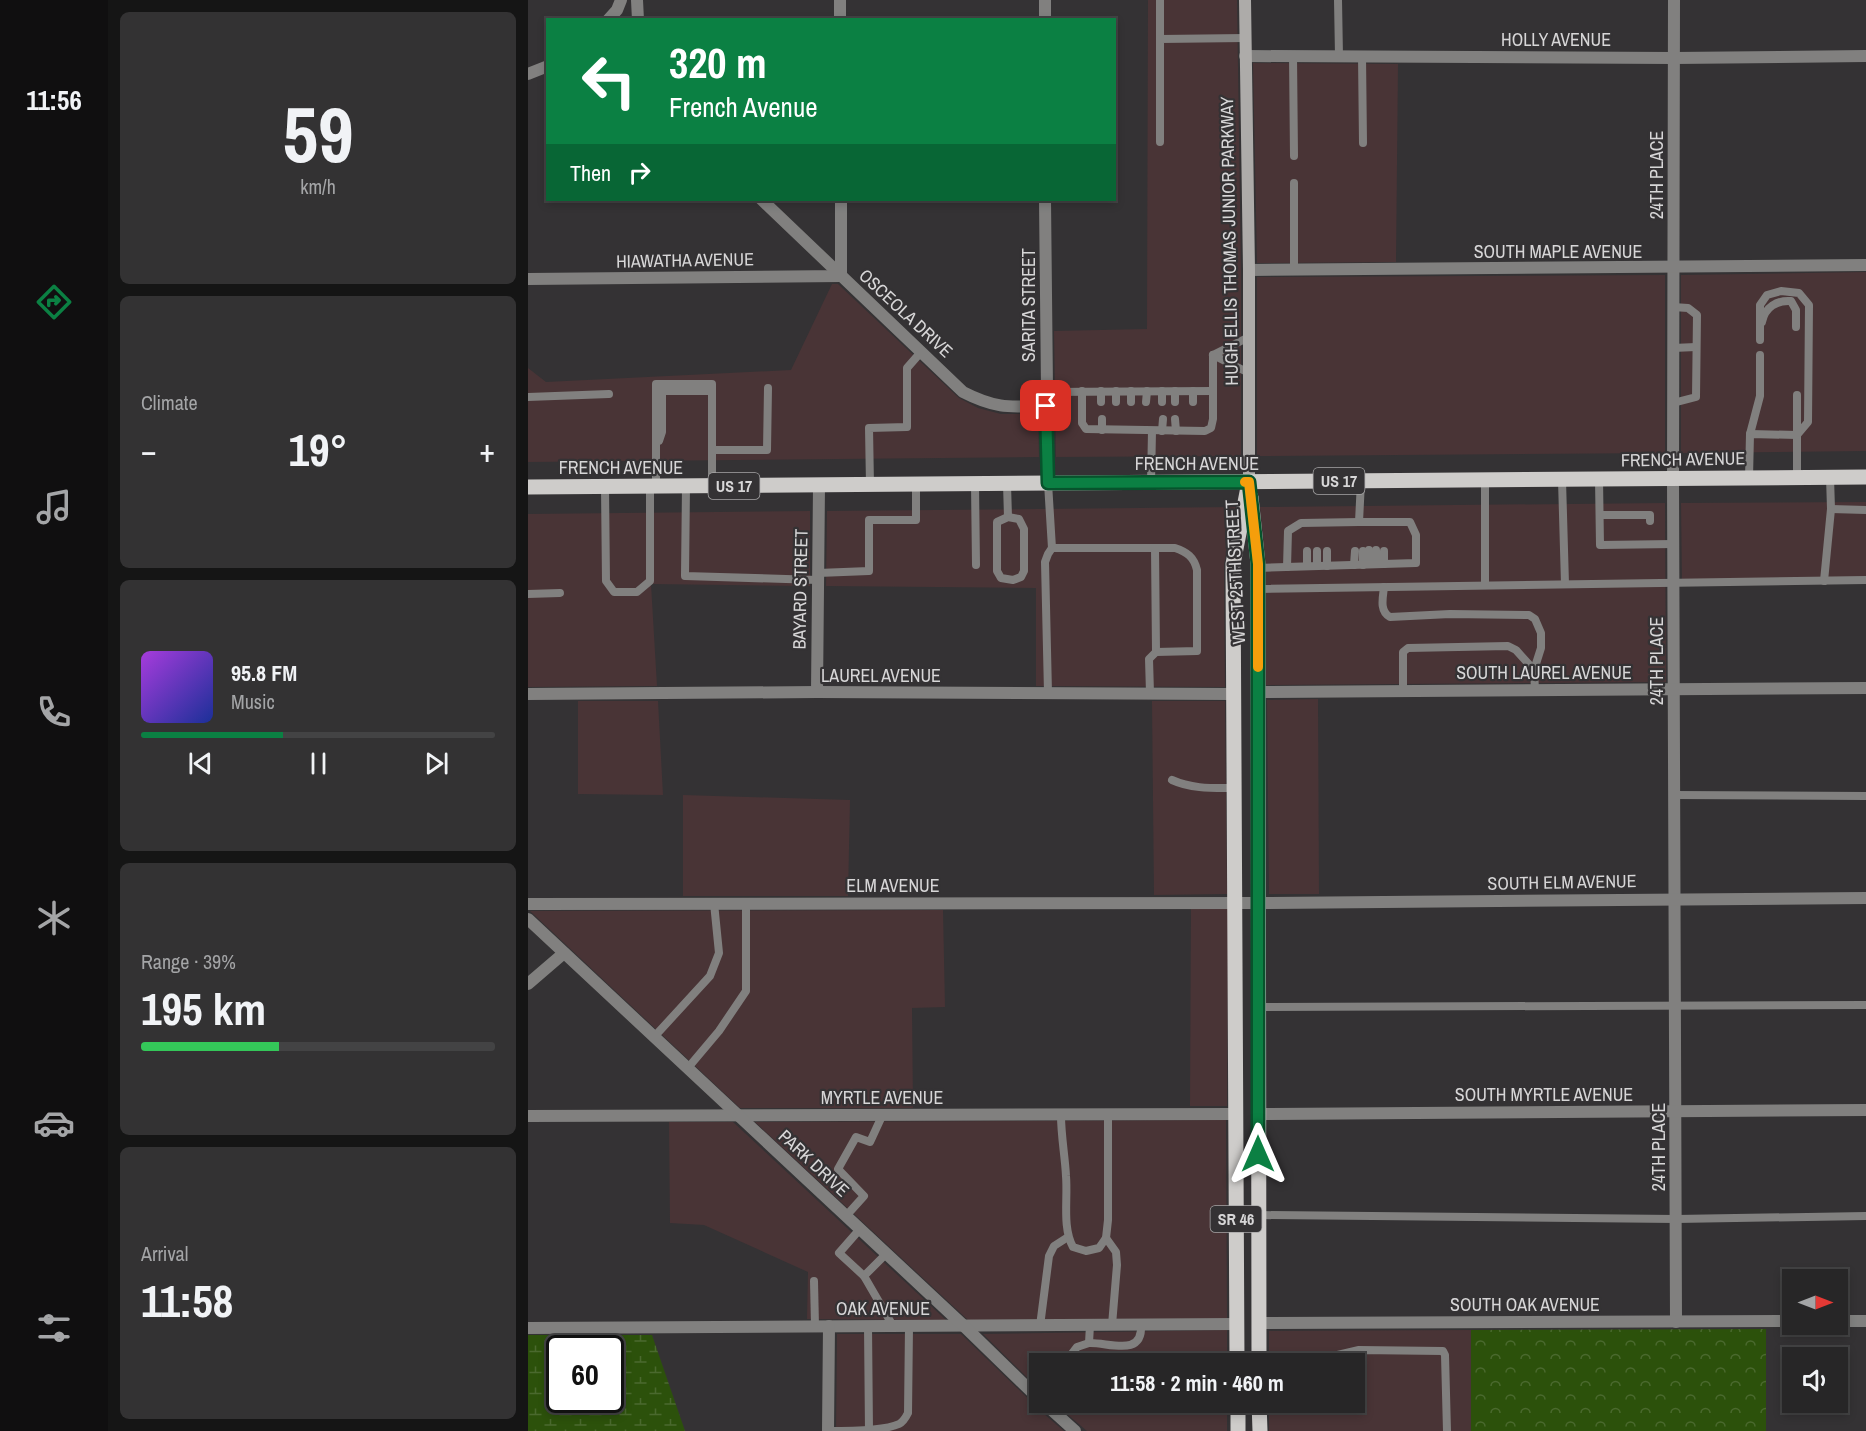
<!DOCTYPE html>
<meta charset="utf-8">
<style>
:root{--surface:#272627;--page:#333233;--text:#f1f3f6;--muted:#a4a5a7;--line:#434344;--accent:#0b8043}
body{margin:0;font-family:"Archivo Narrow",sans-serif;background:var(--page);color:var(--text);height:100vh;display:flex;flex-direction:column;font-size:22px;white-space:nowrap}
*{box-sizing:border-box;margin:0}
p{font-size:20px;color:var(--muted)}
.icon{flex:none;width:33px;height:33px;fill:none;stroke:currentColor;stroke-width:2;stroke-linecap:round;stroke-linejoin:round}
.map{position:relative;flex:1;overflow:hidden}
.drawer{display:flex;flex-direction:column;gap:12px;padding:12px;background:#151515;width:420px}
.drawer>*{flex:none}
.banner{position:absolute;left:18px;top:18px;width:570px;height:183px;border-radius:0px;box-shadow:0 3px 9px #0003,0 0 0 2px var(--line);background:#0b8043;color:#fff;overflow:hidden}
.needle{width:39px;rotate:90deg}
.buttons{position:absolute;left:1254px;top:1269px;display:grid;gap:12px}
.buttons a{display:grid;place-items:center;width:66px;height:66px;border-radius:0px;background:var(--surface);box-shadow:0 3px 9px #0003,0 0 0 2px var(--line);font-size:30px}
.speed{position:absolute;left:18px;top:1335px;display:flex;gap:12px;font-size:30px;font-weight:700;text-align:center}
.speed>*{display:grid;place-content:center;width:78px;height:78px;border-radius:50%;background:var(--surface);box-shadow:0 3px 9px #0003,0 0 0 2px var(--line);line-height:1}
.speed .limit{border:3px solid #111;border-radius:9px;background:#fff;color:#111}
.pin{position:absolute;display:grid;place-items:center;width:51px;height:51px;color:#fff;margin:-26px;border-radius:12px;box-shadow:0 3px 9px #0006}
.me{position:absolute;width:66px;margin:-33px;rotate:0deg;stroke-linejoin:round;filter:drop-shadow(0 0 4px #0008)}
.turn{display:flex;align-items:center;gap:21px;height:126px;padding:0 24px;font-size:27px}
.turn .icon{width:78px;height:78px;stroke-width:2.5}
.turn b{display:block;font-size:42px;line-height:51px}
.then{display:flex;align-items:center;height:57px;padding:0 24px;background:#0003;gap:12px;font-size:22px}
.big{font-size:45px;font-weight:800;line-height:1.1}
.drawer .widget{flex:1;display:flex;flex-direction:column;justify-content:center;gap:9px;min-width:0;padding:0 21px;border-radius:9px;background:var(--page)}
.drawer .dial{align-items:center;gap:0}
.dial b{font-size:78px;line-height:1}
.song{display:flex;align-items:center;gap:18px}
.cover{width:72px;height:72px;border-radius:9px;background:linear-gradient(135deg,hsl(280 70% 55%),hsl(230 70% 35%))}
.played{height:6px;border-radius:3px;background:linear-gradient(90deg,var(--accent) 40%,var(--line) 40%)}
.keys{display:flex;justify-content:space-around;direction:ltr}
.heat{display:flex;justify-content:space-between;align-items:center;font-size:33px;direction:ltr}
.charge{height:9px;border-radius:4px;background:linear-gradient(90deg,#34c759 39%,var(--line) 0)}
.trip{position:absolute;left:501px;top:1353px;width:336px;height:60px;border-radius:0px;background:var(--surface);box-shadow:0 3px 9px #0003,0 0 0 2px var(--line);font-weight:800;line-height:60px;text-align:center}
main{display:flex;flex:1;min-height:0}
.dock{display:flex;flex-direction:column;width:108px;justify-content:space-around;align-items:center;background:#100f10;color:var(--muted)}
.dock .icon{width:42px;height:42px}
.dock .active{color:var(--accent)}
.dock b{font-size:27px;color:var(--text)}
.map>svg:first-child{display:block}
.commercial{fill:#493436}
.forest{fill:url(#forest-crowns)}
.wetland{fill:url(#wetland-marsh);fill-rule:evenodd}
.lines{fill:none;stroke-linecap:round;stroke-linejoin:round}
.service{stroke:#81807f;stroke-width:8}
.minor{stroke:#81807f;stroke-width:12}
.tertiary{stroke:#81807f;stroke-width:12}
.secondary{stroke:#adaba9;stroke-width:12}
.primary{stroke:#ceccca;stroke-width:15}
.route-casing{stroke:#07532c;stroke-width:15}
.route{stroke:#0b8043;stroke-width:10}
.slow{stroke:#f59e0b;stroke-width:10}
.labels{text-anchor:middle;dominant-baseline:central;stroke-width:4.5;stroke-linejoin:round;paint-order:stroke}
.shield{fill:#343234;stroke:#a6a5a6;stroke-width:1.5}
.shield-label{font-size:16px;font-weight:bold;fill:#d7d6d7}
.street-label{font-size:18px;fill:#d7d6d7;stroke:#343234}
</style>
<main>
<nav class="dock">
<b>11:56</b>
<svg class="icon active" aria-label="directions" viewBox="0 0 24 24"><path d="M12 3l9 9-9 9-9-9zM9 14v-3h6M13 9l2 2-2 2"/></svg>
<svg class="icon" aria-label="music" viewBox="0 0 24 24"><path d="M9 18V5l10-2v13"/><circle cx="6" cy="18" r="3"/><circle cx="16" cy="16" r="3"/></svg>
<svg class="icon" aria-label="phone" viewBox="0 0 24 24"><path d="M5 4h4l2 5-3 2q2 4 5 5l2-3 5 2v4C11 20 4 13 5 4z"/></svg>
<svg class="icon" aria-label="climate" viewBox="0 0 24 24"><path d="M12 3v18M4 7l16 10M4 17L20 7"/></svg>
<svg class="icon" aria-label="car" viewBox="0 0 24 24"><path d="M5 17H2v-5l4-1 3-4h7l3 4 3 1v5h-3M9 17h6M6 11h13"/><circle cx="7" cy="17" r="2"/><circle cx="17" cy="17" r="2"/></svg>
<svg class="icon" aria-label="filters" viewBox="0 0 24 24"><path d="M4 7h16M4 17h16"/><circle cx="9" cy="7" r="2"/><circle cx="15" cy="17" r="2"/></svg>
</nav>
<section class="drawer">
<div class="widget dial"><b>59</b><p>km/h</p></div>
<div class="widget"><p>Climate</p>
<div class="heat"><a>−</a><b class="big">19°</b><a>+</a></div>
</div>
<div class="widget">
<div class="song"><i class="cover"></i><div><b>95.8 FM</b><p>Music</p></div></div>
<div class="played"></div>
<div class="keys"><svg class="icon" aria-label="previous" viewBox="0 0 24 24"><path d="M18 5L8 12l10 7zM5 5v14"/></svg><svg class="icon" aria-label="pause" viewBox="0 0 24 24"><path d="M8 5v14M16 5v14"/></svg><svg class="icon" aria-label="next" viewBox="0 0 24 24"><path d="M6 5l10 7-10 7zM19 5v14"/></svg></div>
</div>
<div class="widget"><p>Range · 39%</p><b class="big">195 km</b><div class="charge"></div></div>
<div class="widget"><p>Arrival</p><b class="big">11:58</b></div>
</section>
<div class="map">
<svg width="1338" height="1431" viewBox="0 0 1338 1431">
<defs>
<pattern id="forest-crowns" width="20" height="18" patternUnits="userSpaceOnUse" patternTransform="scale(1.5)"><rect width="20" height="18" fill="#2c510b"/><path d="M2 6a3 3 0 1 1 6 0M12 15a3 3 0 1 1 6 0" fill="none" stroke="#4a692e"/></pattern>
<pattern id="wetland-marsh" width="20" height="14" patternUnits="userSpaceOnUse" patternTransform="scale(1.5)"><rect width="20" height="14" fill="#2c510b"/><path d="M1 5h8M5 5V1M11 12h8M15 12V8" fill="none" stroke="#4a692e"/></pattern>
</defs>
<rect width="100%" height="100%" fill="#343234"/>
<g class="commercial">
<path d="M620 0H709L713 270V456L528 457 526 331 619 329Z"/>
<path d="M725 63 870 64 868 262 729 263Z"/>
<path d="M1338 272V451L1153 453V275Z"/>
<path d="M1137 275V453L729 456V277Z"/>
<path d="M304 284H310L431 398 450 408 473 414H510L511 457 0 462V368L18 382 263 370Z"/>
<path d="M1338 502V583L1154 585 1153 503Z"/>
<path d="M1137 503 1138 682 738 685V565L732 507Z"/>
<path d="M708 507 696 564 697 687 508 686V588L298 586 299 511Z"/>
<path d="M282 511V586L123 584 129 686 0 687V514Z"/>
<path d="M790 699 791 894H741L739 700Z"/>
<path d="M50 701H130L135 795 50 794Z"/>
<path d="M624 701H697L699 894 626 895Z"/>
<path d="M155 795 322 800 320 896H155Z"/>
<path d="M663 909H700L699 1106H662Z"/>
<path d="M415 910 417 1007 384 1008 385 1108H212L2 911Z"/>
<path d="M698 1120 699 1319 440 1320 227 1122Z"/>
<path d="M141 1122H205L418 1320 279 1319 280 1272 176 1225 142 1223Z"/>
<path d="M699 1330V1363L512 1364 511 1389 455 1334Z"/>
<path d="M943 1330V1431H741V1403L826 1402V1364L741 1363V1331Z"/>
<path d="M309 1334H433L515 1413 536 1431H308Z"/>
<path d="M526 1403H699V1431H559Z"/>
</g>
<path class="forest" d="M1238 1329V1431H943V1330Z"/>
<path class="wetland" d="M0 1335H124L157 1431H0ZM32 1348H82V1400H32Z"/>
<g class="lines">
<g class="service">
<path d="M632 0V39"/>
<path d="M810 0 811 56"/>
<path d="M765 56 766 156"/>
<path d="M834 56 835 143"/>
<path d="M632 142V39L717 38"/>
<path d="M766 183V270"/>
<path d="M1145 307 1160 308 1169 315 1168 397 1145 403"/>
<path d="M1234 322C1237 307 1249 300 1263 301L1268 310V327"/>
<path d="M1232 340V305L1239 295 1253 291 1271 293 1281 305 1280 422 1269 435"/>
<path d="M1145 348 1168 347"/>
<path d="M685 355 721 337"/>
<path d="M685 355 721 373"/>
<path d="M554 391V423L558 429 677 431 683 428 685 419V355"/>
<path d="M573 391V402"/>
<path d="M588 391V402"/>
<path d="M634 391V402"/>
<path d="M647 391V402"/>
<path d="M665 391V402"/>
<path d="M518 392 685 391"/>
<path d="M0 397 81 394"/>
<path d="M603 402V391"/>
<path d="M618 402 619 391"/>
<path d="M574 419V430"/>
<path d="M647 419 648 431"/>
<path d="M634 431 635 419"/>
<path d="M1222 434 1232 396V355"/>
<path d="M131 441 134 432V391H184"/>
<path d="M184 450H239L240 388"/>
<path d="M1269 477V395"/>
<path d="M1221 478 1222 434 1269 435"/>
<path d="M1071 479 1072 545 1146 544"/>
<path d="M957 480V585"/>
<path d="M1034 480 1037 584"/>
<path d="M520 483 524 548H647C659 552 666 557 669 570V651L628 652 621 659 622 693"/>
<path d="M623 483 624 431"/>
<path d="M447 484 448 565"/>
<path d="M479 484 480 517"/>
<path d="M342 485 341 428 379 427V368L393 352"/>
<path d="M128 486V384H184V486"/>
<path d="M158 486 157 576 290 580"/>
<path d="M77 487 78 581 86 592H109L122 581V486"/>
<path d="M1303 509 1338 510"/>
<path d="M1072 515H1122V521"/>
<path d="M480 517 491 519 496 529V571L493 577 485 580 473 578 469 571V522Z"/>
<path d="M627 548 628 652"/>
<path d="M841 550 842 564"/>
<path d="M848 550V564"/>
<path d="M779 551V566"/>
<path d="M789 551V566"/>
<path d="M799 551V566"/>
<path d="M835 551V565"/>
<path d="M856 564V551"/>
<path d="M826 565 827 551"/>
<path d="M759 567 760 531 773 523 831 522"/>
<path d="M730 568 888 563V535L882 522H831L833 481"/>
<path d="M290 573 341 571V520H388V485"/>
<path d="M1296 581 1303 509 1302 477"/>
<path d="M856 587C855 597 851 611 862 617L922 614 1001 615 1007 619 1013 633V648L1006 670 1007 690"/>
<path d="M730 589 1338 580"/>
<path d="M0 594 32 593"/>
<path d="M875 691V652L880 648 980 646 988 650 1006 670"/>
<path d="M520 693 517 562 520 554 524 548"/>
<path d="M644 780C664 789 684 788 706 788"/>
<path d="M1146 795 1338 796"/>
<path d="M731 1007 1338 1005"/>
<path d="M126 1037 182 976 191 953 186 903"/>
<path d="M159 1069 191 1031 218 991V903"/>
<path d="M533 1115C533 1136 537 1156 538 1176 540 1199 534 1227 545 1247L558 1251 571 1248 578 1238 580 1220V1115"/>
<path d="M730 1215 1148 1219 1338 1216"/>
<path d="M318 1216 336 1196 310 1169 328 1137 342 1142 354 1116"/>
<path d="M332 1229 311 1253 336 1276 358 1254"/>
<path d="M578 1238 588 1252 589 1265 584 1325"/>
<path d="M336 1276 365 1326"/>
<path d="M286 1281 287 1326"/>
<path d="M562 1325 561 1343C580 1342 615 1358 613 1325"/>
<path d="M340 1326 341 1431"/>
<path d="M512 1326 521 1256 526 1246 540 1237"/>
<path d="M731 1360 801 1357 831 1350 915 1351 917 1355 919 1431"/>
<path d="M536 1364 549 1347 561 1343"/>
<path d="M300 1431C318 1431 356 1431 371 1424 375 1422 378 1417 380 1413L381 1327"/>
</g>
<g class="minor">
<path d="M109 0 110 20"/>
<path d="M312 0V20"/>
<path d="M517 0V20"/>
<path d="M1146 0 1145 479 1148 1322"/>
<path d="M80 20 89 10 93 0"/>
<path d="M717 56 1146 58 1338 56"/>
<path d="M0 74 20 66"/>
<path d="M234 200 435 392C468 409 482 407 518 406"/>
<path d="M517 200 520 483"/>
<path d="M721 270 1338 265"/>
<path d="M0 279 313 276V200"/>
<path d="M289 692 291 486"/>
<path d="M730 692 1338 688"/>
<path d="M0 694 289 692 705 694"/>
<path d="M0 904 731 903 1338 898"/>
<path d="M0 984 36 953"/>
<path d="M730 1114 1338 1110"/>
<path d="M0 1116 708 1114"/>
<path d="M1310 1321H1338"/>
<path d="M731 1323 1264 1321"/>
<path d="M0 1328 709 1324"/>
<path d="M300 1431 301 1326"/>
</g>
<g class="tertiary">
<path d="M0 919 437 1327 512 1400"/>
<path d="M515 1402 547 1431"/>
</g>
<path class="secondary" d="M717 0 721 270V482"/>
<g class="primary">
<path d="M0 487 1338 477"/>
<path d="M723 497 730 564 731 1364"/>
<path d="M709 1364 705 564 721 482"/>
<path d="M710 1402V1431"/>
<path d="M731 1402 732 1431"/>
</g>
</g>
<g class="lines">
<defs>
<path id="route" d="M518 406 520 483 721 482 730 564V1154"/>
</defs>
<use href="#route" class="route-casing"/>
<use href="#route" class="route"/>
<path class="slow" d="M717 482H721L730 564V667"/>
</g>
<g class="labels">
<g class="shield">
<rect x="785.5" y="468" width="51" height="26" rx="4.5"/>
<rect x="180.5" y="473" width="51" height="26" rx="4.5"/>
<rect x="682.5" y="1206" width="51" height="26" rx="4.5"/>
</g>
<g class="shield-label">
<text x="811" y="481">US 17</text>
<text x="206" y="486">US 17</text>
<text x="708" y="1219">SR 46</text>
</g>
<g class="street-label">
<text x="1028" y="39">HOLLY AVENUE</text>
<text transform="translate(1128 175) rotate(-90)">24TH PLACE</text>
<text transform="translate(701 241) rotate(-91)">HUGH ELLIS THOMAS JUNIOR PARKWAY</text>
<text x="1030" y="251">SOUTH MAPLE AVENUE</text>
<text transform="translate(157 260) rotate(-1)">HIAWATHA AVENUE</text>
<text transform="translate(500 305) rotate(-90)">SARITA STREET</text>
<text transform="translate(378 313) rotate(43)">OSCEOLA DRIVE</text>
<text transform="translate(1155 459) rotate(-1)">FRENCH AVENUE</text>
<text x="669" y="463">FRENCH AVENUE</text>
<text x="93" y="467">FRENCH AVENUE</text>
<text transform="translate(707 572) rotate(-93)">WEST 25TH STREET</text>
<text transform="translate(272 589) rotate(-89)">BAYARD STREET</text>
<text transform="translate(1128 661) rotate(-90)">24TH PLACE</text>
<text x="1016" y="672">SOUTH LAUREL AVENUE</text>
<text x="353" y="675">LAUREL AVENUE</text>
<text transform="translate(1034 882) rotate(-1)">SOUTH ELM AVENUE</text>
<text x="365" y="885">ELM AVENUE</text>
<text x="1016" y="1094">SOUTH MYRTLE AVENUE</text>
<text x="354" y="1097">MYRTLE AVENUE</text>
<text transform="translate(1130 1147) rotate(-90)">24TH PLACE</text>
<text transform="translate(286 1163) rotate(43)">PARK DRIVE</text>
<text x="997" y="1304">SOUTH OAK AVENUE</text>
<text x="355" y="1308">OAK AVENUE</text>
</g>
</g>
</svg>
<div class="buttons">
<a><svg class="needle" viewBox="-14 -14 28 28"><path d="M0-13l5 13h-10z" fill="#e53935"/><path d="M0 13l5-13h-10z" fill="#a4a5a7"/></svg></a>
<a><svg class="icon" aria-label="sound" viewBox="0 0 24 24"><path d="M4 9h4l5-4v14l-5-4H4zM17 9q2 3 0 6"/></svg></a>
</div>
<div class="speed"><div class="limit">60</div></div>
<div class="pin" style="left:518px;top:406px;background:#d93025"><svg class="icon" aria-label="arrive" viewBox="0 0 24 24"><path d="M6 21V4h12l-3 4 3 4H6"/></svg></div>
<svg class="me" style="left:730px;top:1154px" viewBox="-20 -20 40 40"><path d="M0-17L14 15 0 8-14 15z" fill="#0b8043" stroke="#fff" stroke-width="4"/></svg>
<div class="trip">11:58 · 2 min · 460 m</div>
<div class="banner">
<div class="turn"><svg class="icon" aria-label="left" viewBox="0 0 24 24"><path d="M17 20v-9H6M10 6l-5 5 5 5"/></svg><div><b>320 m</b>French Avenue</div></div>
<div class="then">Then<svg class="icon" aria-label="right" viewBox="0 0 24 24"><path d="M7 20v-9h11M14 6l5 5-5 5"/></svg></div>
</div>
</div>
</main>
